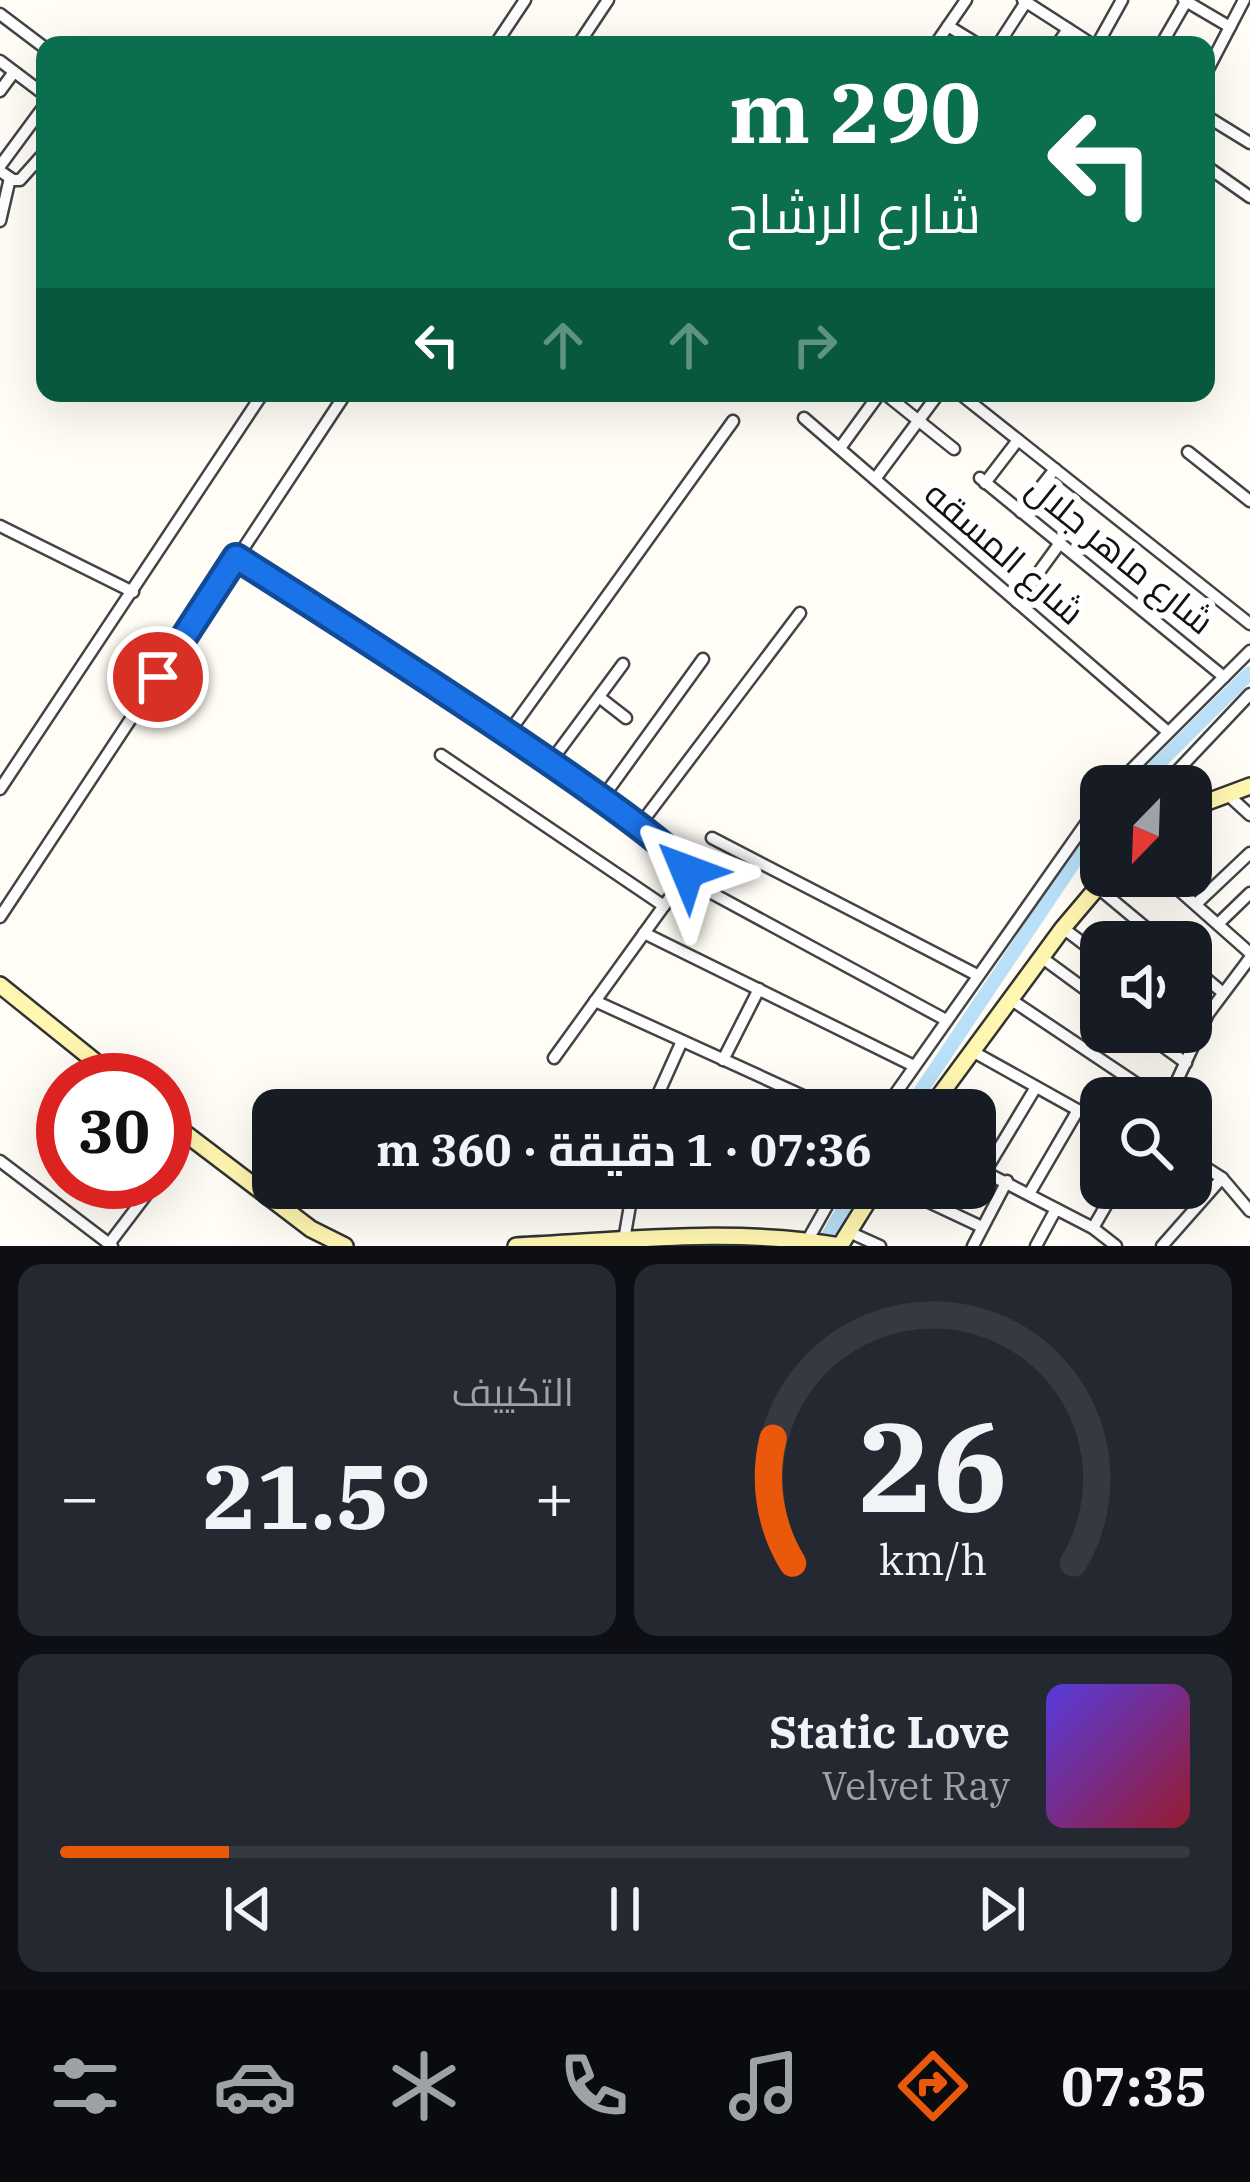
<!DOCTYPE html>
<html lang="ar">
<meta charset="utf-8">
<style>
:root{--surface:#171b24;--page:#242831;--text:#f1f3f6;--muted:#9ea1a6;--line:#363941;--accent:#ea580c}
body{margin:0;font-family:"IBM Plex Serif",Cairo,serif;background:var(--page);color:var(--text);direction:rtl;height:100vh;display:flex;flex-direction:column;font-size:45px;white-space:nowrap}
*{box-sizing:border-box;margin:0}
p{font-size:39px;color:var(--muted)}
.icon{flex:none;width:66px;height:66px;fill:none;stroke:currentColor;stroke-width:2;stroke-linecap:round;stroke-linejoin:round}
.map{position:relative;height:1246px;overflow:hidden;direction:ltr}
.details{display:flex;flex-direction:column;gap:18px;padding:18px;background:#0d0f14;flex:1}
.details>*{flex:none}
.hud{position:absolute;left:36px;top:36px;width:1179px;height:366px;border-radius:24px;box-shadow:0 12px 48px #0002;direction:rtl;background:#0b6e4f;color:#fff;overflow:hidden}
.needle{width:78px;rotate:203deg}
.buttons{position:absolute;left:1080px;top:765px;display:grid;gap:24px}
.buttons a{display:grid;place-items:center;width:132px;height:132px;border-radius:24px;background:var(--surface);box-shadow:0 12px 48px #0002;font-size:60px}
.speed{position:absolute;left:36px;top:1053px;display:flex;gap:24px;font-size:60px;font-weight:700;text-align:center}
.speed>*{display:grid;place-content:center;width:156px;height:156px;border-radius:50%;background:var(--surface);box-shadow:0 12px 48px #0002;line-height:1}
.speed .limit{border:18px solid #d22;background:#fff;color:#111}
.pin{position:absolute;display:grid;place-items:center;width:102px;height:102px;color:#fff;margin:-51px;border:6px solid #fff;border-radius:50%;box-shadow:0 3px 12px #0007}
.me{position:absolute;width:132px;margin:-66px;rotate:314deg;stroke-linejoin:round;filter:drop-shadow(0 0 9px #0008)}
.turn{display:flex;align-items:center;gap:42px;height:252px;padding:0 36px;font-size:54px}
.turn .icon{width:156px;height:156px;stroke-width:2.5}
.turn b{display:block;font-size:84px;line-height:102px}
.lanes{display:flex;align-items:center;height:114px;padding:0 36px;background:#0003;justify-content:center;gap:60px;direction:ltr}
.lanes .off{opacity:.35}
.big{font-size:90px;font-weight:700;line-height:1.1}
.details .tile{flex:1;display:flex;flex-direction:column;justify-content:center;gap:18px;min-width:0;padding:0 42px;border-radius:24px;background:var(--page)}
.details .dial{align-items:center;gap:0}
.dial svg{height:312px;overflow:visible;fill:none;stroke:var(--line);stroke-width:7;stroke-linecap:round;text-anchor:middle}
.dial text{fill:var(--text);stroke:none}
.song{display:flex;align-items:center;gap:36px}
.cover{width:144px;height:144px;border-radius:18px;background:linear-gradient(135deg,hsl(250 70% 55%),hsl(350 70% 35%))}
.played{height:12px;border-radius:6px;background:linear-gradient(90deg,var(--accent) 15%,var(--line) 15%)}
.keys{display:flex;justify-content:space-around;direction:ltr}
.heat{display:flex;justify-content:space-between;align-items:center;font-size:66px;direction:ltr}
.details .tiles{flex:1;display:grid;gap:18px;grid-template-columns:1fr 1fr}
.tile:last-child{grid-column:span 2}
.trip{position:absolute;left:252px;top:1089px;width:744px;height:120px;border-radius:24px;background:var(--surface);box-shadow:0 12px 48px #0002;font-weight:700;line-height:120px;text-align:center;direction:rtl}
.tab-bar{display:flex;height:192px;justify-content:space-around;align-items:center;background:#090b0e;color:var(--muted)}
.tab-bar .icon{width:84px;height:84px}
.tab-bar .current{color:var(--accent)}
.tab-bar b{font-size:54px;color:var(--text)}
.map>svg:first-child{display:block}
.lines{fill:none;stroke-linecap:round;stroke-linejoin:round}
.canal{stroke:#b9e0f7;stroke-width:14}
.street-casing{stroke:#444;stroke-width:15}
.secondary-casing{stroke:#333;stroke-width:20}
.street{stroke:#fff;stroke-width:10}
.secondary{stroke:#fff6b0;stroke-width:15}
.route-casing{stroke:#114b97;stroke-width:30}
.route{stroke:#1a73e8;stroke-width:21}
.labels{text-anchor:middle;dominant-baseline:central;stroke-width:12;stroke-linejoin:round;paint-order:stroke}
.street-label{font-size:36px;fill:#111;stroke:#fff}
</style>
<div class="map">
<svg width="1250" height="1246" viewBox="0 0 1250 1246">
<rect width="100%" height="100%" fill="#fffdf5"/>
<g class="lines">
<g class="canal">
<path d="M1136 786 1250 673"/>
<path d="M908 1110 1101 822"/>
<path d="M822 1246 856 1188"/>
</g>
<defs>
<g id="street">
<path d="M1023 0 1093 45"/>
<path d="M1184 0 1230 27"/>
<path d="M0 14 45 48"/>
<path d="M948 26 979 45"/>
<path d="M495 45 525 0"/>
<path d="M578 45 608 0"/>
<path d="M935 45 966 0"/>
<path d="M998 45 1026 2"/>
<path d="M1057 45 1068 29"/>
<path d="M1097 45 1122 0"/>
<path d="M1161 45 1187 0"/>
<path d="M0 61 45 95"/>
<path d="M1206 73 1244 0"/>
<path d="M0 91 14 72"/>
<path d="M1206 116 1250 143"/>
<path d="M0 166 45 105"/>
<path d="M1206 166 1250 197"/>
<path d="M0 171 13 180H20L45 152"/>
<path d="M0 221 10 178"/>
<path d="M884 393 954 449"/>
<path d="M959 393 1250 624"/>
<path d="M804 418 1168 732"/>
<path d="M840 448 880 393"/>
<path d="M1188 452 1250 501"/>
<path d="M980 478 1224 677"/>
<path d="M875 479 939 393"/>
<path d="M985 483 1018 440"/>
<path d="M1021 512 1055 469"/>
<path d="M0 526 133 592"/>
<path d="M236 558 432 683 639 826 686 863 684 878 554 1058"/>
<path d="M1017 602 1060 543"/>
<path d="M599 697 626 718"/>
<path d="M507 735 733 421"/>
<path d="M441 755 664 906"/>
<path d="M549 764 623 664"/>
<path d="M1115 786 1250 651"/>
<path d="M1163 786 1250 694"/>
<path d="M0 789 263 393"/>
<path d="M1227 794 1250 815"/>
<path d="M601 800 703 659"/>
<path d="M639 826 800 613"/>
<path d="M712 838 977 975"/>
<path d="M1163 876 1250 953"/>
<path d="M684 878 946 1020"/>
<path d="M1097 887 1163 942"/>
<path d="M1196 904 1250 853"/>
<path d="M0 917 346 393"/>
<path d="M1219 923 1250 893"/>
<path d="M1063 928 1101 957"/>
<path d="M644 933 914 1066"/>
<path d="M1041 957 1101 1001"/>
<path d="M1191 966 1222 992"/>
<path d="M1010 999 1158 1098"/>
<path d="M595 1001 834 1110"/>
<path d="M1143 1032 1186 1063"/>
<path d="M972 1051 1101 1123"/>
<path d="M723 1060 759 989"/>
<path d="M1169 1098 1208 1014 1250 958"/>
<path d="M651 1110 682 1041"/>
<path d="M884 1110 1101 802"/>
<path d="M1191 1158 1222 1178 1250 1211"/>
<path d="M0 1161 112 1246"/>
<path d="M975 1167 1093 1228 1116 1246"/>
<path d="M165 1169 189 1137"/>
<path d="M986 1170 1036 1087"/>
<path d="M899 1188 982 1227"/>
<path d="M1029 1194 1078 1110"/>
<path d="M1093 1228 1116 1188"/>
<path d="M849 1232 880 1246"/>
<path d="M624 1240 633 1188"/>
<path d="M806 1243 837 1188"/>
<path d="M109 1244 156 1182"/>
<path d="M973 1246 1007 1181"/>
<path d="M1036 1246 1056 1209"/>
<path d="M1162 1246 1222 1178"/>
</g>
<g id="secondary">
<path d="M1191 808 1250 786"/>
<path d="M0 985 118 1080"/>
<path d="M929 1110 1063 928 1107 876"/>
<path d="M165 1118 311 1229 345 1246"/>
<path d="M516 1246C622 1241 735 1227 840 1246L876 1188"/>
</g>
</defs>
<use href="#street" class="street-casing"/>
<use href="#secondary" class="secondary-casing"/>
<use href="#street" class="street"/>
<use href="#secondary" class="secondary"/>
</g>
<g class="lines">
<defs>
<path id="route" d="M158 677 236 557C293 593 678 837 687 871"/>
</defs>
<use href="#route" class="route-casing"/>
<use href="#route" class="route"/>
</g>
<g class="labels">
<g class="street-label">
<text transform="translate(1005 552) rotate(41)">شارع المسقه</text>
<text transform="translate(1121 554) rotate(39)">شارع ماهر جلال</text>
</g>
</g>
</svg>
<div class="buttons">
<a><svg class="needle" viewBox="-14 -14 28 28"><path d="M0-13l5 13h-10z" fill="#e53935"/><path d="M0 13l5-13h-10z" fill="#9ea1a6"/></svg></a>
<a><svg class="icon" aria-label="sound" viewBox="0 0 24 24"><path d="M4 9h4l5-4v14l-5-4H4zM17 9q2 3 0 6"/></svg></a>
<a><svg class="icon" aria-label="search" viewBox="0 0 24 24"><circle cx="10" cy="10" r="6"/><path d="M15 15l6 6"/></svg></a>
</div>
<div class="speed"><div class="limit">30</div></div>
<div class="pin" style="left:158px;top:677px;background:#d93025"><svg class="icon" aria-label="arrive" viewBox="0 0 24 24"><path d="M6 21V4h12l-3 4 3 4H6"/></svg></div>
<svg class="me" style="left:687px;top:871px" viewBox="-20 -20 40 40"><path d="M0-17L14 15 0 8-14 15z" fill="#1a73e8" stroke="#fff" stroke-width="4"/></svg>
<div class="trip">07:36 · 1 دقيقة · 360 m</div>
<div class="hud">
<div class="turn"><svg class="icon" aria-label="left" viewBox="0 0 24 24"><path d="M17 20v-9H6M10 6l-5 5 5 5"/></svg><div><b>290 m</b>شارع الرشاح</div></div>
<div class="lanes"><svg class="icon" aria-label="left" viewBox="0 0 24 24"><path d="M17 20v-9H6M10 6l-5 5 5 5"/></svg><svg class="icon off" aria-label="ahead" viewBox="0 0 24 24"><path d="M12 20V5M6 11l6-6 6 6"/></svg><svg class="icon off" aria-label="ahead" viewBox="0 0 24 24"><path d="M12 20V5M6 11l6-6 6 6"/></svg><svg class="icon off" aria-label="right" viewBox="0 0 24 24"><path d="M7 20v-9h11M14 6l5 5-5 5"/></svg></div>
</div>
</div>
<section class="details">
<div class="tiles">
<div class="tile dial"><svg viewBox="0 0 100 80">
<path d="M14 69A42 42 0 1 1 86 69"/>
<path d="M14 69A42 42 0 0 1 9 37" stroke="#ea580c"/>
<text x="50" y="56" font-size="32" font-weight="700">26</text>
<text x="50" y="72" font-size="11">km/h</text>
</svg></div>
<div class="tile"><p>التكييف</p>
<div class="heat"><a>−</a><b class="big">21.5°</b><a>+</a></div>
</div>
<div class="tile">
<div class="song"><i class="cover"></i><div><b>Static Love</b><p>Velvet Ray</p></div></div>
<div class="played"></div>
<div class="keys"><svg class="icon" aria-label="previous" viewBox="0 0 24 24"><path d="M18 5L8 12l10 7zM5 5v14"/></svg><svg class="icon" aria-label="pause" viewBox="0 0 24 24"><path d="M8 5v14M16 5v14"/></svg><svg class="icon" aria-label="next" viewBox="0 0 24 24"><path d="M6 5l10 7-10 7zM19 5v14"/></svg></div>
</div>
</div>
</section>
<nav class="tab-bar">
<b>07:35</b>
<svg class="icon current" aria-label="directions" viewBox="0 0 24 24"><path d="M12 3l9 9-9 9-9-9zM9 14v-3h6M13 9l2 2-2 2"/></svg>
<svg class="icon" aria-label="music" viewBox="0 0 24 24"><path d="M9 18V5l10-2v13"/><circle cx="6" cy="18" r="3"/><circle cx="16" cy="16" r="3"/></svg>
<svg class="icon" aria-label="phone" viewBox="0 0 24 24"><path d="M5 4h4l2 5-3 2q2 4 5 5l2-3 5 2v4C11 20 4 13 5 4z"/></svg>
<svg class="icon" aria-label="climate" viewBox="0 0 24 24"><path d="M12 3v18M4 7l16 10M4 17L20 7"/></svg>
<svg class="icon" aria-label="car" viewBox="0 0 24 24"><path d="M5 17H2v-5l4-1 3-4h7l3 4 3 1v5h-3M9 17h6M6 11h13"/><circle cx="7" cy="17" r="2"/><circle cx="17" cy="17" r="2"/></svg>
<svg class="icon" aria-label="filters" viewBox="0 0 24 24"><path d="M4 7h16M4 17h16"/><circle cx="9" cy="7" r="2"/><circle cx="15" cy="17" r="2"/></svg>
</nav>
